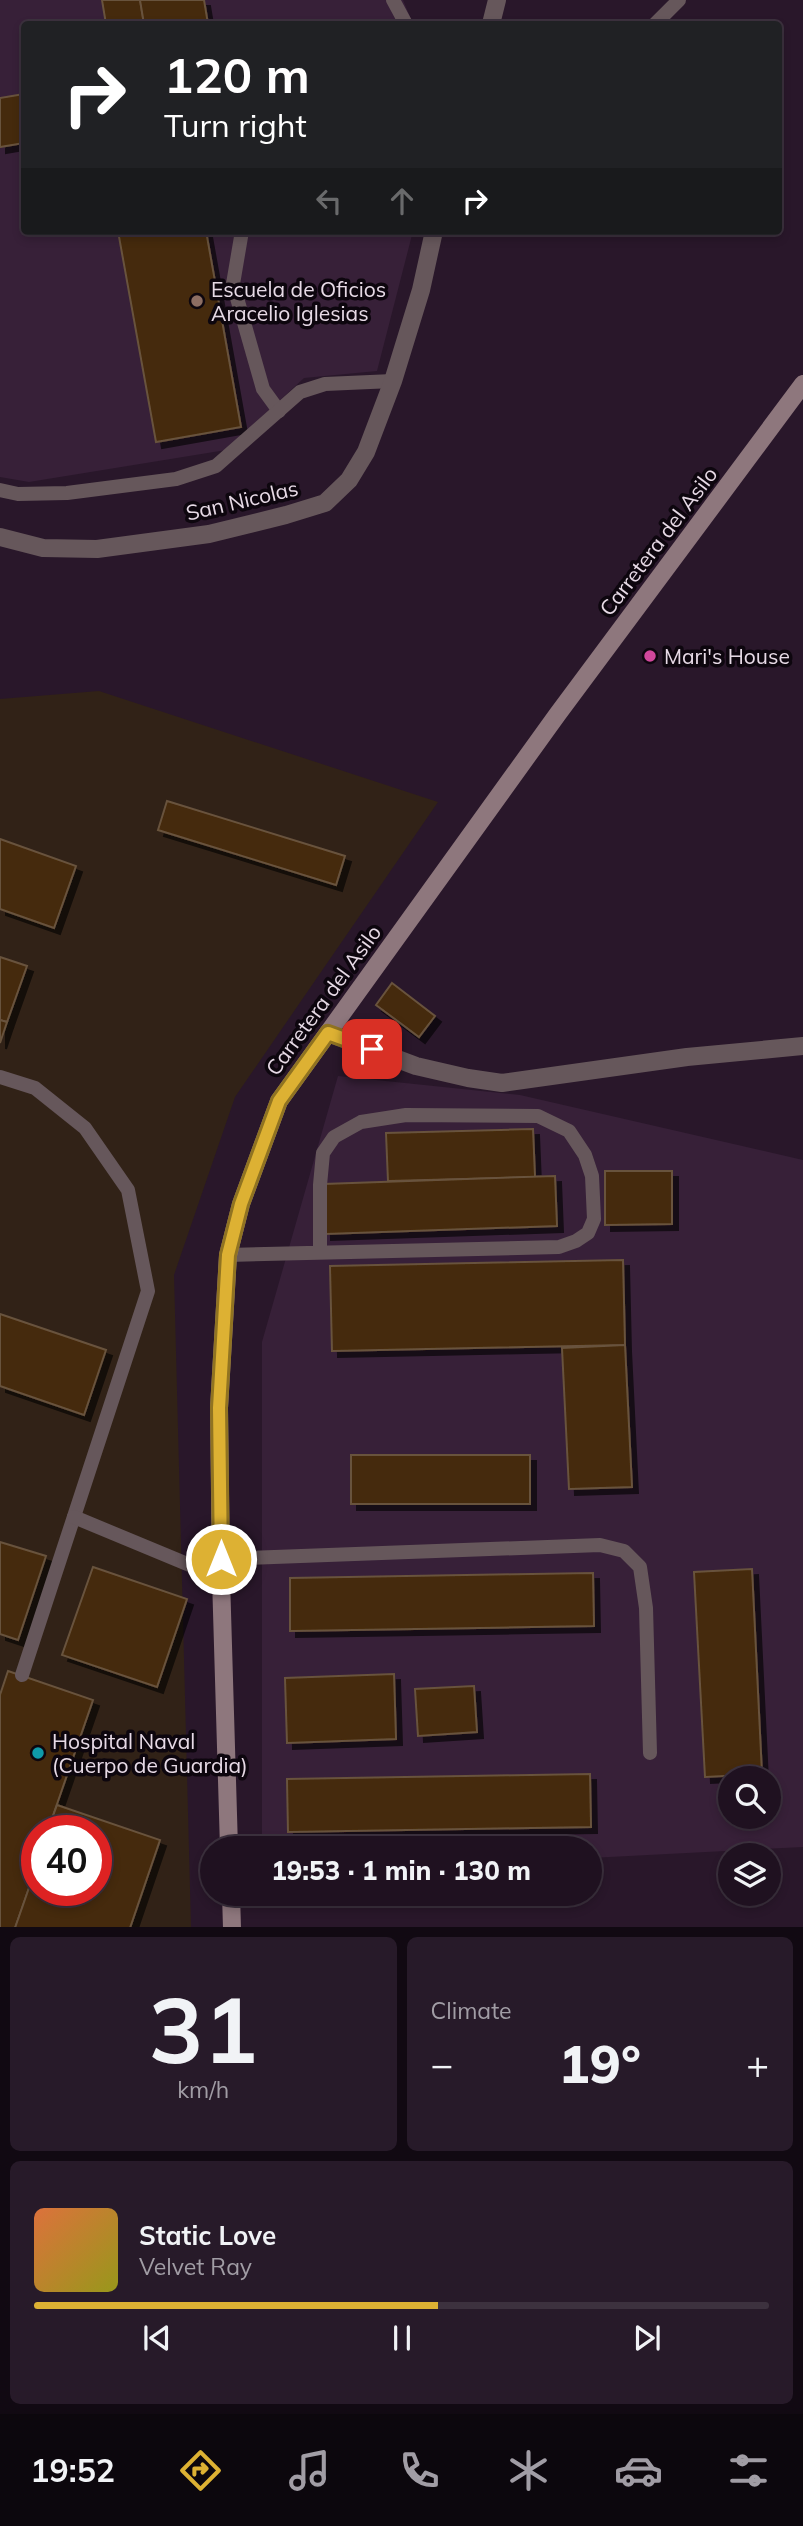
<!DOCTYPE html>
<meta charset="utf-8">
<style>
:root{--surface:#1f1120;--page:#271a29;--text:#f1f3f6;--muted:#a19da5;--line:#3c313e;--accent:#ddb133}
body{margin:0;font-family:Mulish,sans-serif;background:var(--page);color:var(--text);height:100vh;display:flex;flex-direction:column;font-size:26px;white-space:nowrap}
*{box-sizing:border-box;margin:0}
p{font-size:23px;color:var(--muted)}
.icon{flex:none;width:38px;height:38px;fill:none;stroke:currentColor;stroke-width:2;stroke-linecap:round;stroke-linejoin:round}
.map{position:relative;height:1927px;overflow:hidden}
.sheet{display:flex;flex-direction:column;gap:10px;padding:10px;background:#110912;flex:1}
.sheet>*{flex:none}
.hud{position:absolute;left:21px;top:21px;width:761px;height:214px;border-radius:7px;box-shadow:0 4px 10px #0003,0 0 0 2px var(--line);background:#202124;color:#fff;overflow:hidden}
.controls{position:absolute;left:718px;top:1766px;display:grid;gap:14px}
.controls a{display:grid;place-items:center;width:63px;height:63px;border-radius:50%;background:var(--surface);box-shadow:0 4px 10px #0003,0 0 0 2px var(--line);font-size:35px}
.speed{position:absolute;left:21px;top:1815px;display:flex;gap:14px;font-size:35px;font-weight:700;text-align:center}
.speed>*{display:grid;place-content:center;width:91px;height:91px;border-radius:50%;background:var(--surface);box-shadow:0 4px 10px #0003,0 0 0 2px var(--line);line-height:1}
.speed .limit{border:10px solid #d22;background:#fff;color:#111}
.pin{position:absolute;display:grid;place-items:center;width:60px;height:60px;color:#fff;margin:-30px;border-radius:14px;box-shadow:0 4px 10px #0006}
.me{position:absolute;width:77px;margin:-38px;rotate:0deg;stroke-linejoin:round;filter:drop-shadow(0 0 5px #0008)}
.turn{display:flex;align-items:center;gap:24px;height:147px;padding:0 28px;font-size:32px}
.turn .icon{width:91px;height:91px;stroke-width:2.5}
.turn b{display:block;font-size:49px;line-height:60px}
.lanes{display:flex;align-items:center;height:66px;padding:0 28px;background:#0003;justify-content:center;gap:35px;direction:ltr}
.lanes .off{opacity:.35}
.big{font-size:52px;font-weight:800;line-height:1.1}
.sheet .widget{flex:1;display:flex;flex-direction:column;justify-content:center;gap:10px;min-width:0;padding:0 24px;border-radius:10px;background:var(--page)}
.sheet .dial{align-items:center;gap:0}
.dial b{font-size:91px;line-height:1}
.song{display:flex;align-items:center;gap:21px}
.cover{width:84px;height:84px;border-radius:10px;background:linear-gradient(135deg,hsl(20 70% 55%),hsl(60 70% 35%))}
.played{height:7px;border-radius:4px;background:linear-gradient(90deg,var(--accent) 55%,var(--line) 55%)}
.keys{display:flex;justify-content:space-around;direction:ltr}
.heat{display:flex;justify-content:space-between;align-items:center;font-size:38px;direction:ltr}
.sheet .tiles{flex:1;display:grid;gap:10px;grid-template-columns:1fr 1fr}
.widget:last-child{grid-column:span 2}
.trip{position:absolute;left:200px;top:1836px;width:402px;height:70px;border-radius:35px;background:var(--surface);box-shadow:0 4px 10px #0003,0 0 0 2px var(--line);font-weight:800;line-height:70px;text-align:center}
.menu{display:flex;height:112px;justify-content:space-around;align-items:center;background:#0c070d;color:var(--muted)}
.menu .icon{width:49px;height:49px}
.menu .on{color:var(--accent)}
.menu b{font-size:32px;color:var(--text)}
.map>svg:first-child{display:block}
.built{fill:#372038;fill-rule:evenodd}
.medical{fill:#312217;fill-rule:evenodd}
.building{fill:#452908;stroke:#68523d;stroke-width:2;filter:url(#shadow)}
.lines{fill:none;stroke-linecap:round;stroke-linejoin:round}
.lane{stroke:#66575b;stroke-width:14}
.street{stroke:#66575b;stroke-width:18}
.secondary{stroke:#8e777d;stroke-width:18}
.route-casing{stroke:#907321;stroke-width:18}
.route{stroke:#ddb133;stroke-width:12}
.education-dot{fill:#8d6e63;stroke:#0d060e;stroke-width:2.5}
.hotel-dot{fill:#d1479c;stroke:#0d060e;stroke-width:2.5}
.culture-dot{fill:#0f9aa8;stroke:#0d060e;stroke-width:2.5}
.labels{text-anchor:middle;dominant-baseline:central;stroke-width:7;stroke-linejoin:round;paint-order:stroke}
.poi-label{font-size:21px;fill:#e7dae6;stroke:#0d060e;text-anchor:start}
.street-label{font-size:21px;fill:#e7dae6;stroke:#0d060e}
</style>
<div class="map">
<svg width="803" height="1928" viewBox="0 0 803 1928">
<defs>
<filter id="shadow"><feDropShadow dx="6" dy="6" stdDeviation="0" flood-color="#0009"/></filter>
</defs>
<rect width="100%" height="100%" fill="#29172a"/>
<g class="built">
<path d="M0 0H403L413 24H24V231H413L377 371 304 378 226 450 29 482 0 477Z"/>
<path d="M338 1076 520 1095 803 1160V1847L590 1858V1848H262V1342ZM730 1778H768V1816H730Z"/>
</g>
<path class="medical" d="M99 691 438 802 235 1097 174 1275 191 1927 0 1928V699ZM37 1830H96V1890H37Z"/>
<g class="building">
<path d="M102 0H140L144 24H106Z"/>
<path d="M140 0H204L208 24H144Z"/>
<path d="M24 94V143L0 147V98Z"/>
<path d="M118 231H206L241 427 156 442Z"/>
<path d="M167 801 345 856 336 885 158 830Z"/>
<path d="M0 839 76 866 54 928 0 909Z"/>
<path d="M0 957 27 966 7 1022 0 1020Z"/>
<path d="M392 983 435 1016 419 1037 376 1005Z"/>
<path d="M0 1020 7 1022 0 1043Z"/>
<path d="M533 1129 535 1177 388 1181 386 1133Z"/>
<path d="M605 1171H672V1224L605 1225Z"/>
<path d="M555 1176 557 1226 325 1234 324 1184Z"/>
<path d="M623 1260 625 1345 332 1351 330 1266Z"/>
<path d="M0 1314 106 1350 84 1415 0 1386Z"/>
<path d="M625 1345 632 1487 569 1489 562 1348Z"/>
<rect x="351" y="1455" width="179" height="49"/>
<path d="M0 1542 46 1556 18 1640 0 1634Z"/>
<path d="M93 1567 187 1599 157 1687 62 1655Z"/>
<path d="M752 1569 762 1774 705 1777 694 1572Z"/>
<path d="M593 1573 594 1626 290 1631V1578Z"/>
<path d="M8 1671 93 1700 48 1830H37V1865L15 1928H0V1695Z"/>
<path d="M394 1674 396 1739 287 1743 285 1678Z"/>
<path d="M474 1686 477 1732 418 1736 415 1689Z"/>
<path d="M590 1774 591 1827 288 1832 287 1779Z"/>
<path d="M57 1805 160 1840 130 1928H15L37 1865V1890H96V1830H48Z"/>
</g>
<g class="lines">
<g class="lane">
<path d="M393 0 406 24"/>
<path d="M655 24 679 0"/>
<path d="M242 231 233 284 263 389 279 411"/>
<path d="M0 490 18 494 67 493 176 479 216 466 300 392 325 384 393 381"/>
<path d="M0 1077 35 1088 85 1128 128 1190 148 1291 22 1675"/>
<path d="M228 1255 559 1247 576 1241 588 1233 594 1219 592 1176 585 1155 569 1131 538 1116 406 1115 361 1122 334 1137 323 1153 320 1185V1252"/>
<path d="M74 1517 221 1578"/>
<path d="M221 1559 600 1545 624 1551 640 1567 646 1608 650 1753"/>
</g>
<g class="street">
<path d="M491 24 497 0"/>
<path d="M0 537 43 548 97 549 209 534 286 515 325 503 349 480 366 452 393 381 421 290 434 231"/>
<path d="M328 1033 416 1066 468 1078 502 1083 687 1057 803 1046"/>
</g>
<g class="secondary">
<path d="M229 1848 221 1578 219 1408 228 1255 241 1204 279 1101 557 715 803 384"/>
<path d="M231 1894 232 1928"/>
</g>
</g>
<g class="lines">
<defs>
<path id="route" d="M221 1559 219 1408 228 1255 241 1204 279 1101 328 1033 372 1049"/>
</defs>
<use href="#route" class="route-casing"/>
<use href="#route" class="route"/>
</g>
<circle class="education-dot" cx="197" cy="301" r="7"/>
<circle class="hotel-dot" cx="650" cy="656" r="7"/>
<circle class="culture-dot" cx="38" cy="1753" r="7"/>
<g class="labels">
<g class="poi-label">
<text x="211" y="289">Escuela de Oficios<tspan x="211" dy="24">Aracelio Iglesias</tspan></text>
<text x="664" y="656">Mari's House</text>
<text x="52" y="1741">Hospital Naval<tspan x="52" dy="24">(Cuerpo de Guardia)</tspan></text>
</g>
<g class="street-label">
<text transform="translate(242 500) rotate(-13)">San Nicolas</text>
<text transform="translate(658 541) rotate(-53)">Carretera del Asilo</text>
<text transform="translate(323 1000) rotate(-54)">Carretera del Asilo</text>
</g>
</g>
</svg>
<div class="controls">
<a><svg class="icon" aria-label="search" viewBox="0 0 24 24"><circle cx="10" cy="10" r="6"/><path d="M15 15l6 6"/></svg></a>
<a><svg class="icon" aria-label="layers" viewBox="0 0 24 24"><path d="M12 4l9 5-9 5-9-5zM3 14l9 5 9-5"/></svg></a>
</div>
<div class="speed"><div class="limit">40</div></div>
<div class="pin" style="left:372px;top:1049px;background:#d93025"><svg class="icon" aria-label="arrive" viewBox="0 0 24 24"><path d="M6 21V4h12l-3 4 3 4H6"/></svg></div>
<svg class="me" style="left:221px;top:1559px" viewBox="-20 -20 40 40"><circle r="17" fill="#ddb133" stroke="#fff" stroke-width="3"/><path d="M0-11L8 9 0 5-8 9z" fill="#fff"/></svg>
<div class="trip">19:53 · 1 min · 130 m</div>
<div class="hud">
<div class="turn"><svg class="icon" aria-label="right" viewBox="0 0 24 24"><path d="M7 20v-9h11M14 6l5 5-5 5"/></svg><div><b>120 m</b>Turn right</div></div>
<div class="lanes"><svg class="icon off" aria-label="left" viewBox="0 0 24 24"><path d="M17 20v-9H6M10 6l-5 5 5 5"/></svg><svg class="icon off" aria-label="ahead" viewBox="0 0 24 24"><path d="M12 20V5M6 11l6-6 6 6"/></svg><svg class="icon" aria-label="right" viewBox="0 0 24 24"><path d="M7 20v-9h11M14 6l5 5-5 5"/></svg></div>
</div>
</div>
<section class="sheet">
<div class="tiles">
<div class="widget dial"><b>31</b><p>km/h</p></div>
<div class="widget"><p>Climate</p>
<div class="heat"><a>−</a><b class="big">19°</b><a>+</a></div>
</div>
<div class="widget">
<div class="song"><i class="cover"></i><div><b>Static Love</b><p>Velvet Ray</p></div></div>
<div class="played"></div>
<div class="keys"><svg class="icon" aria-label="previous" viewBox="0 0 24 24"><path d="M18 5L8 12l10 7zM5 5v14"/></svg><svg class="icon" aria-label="pause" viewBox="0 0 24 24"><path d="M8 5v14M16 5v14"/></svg><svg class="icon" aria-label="next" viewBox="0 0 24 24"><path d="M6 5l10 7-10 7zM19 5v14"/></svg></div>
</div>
</div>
</section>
<nav class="menu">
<b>19:52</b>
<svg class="icon on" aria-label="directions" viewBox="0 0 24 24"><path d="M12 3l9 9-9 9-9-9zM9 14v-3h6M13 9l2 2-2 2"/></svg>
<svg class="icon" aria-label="music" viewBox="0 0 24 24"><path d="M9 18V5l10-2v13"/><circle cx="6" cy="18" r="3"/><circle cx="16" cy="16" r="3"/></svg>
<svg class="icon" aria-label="phone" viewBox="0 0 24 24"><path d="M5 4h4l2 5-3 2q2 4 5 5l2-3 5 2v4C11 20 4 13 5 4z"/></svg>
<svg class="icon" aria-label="climate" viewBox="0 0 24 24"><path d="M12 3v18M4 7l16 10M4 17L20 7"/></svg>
<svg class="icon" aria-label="car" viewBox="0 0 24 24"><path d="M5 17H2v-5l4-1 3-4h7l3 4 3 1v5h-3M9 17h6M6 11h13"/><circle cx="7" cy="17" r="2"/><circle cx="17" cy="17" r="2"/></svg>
<svg class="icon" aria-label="filters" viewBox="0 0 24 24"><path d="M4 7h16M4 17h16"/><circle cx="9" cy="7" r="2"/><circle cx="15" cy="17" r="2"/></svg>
</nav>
